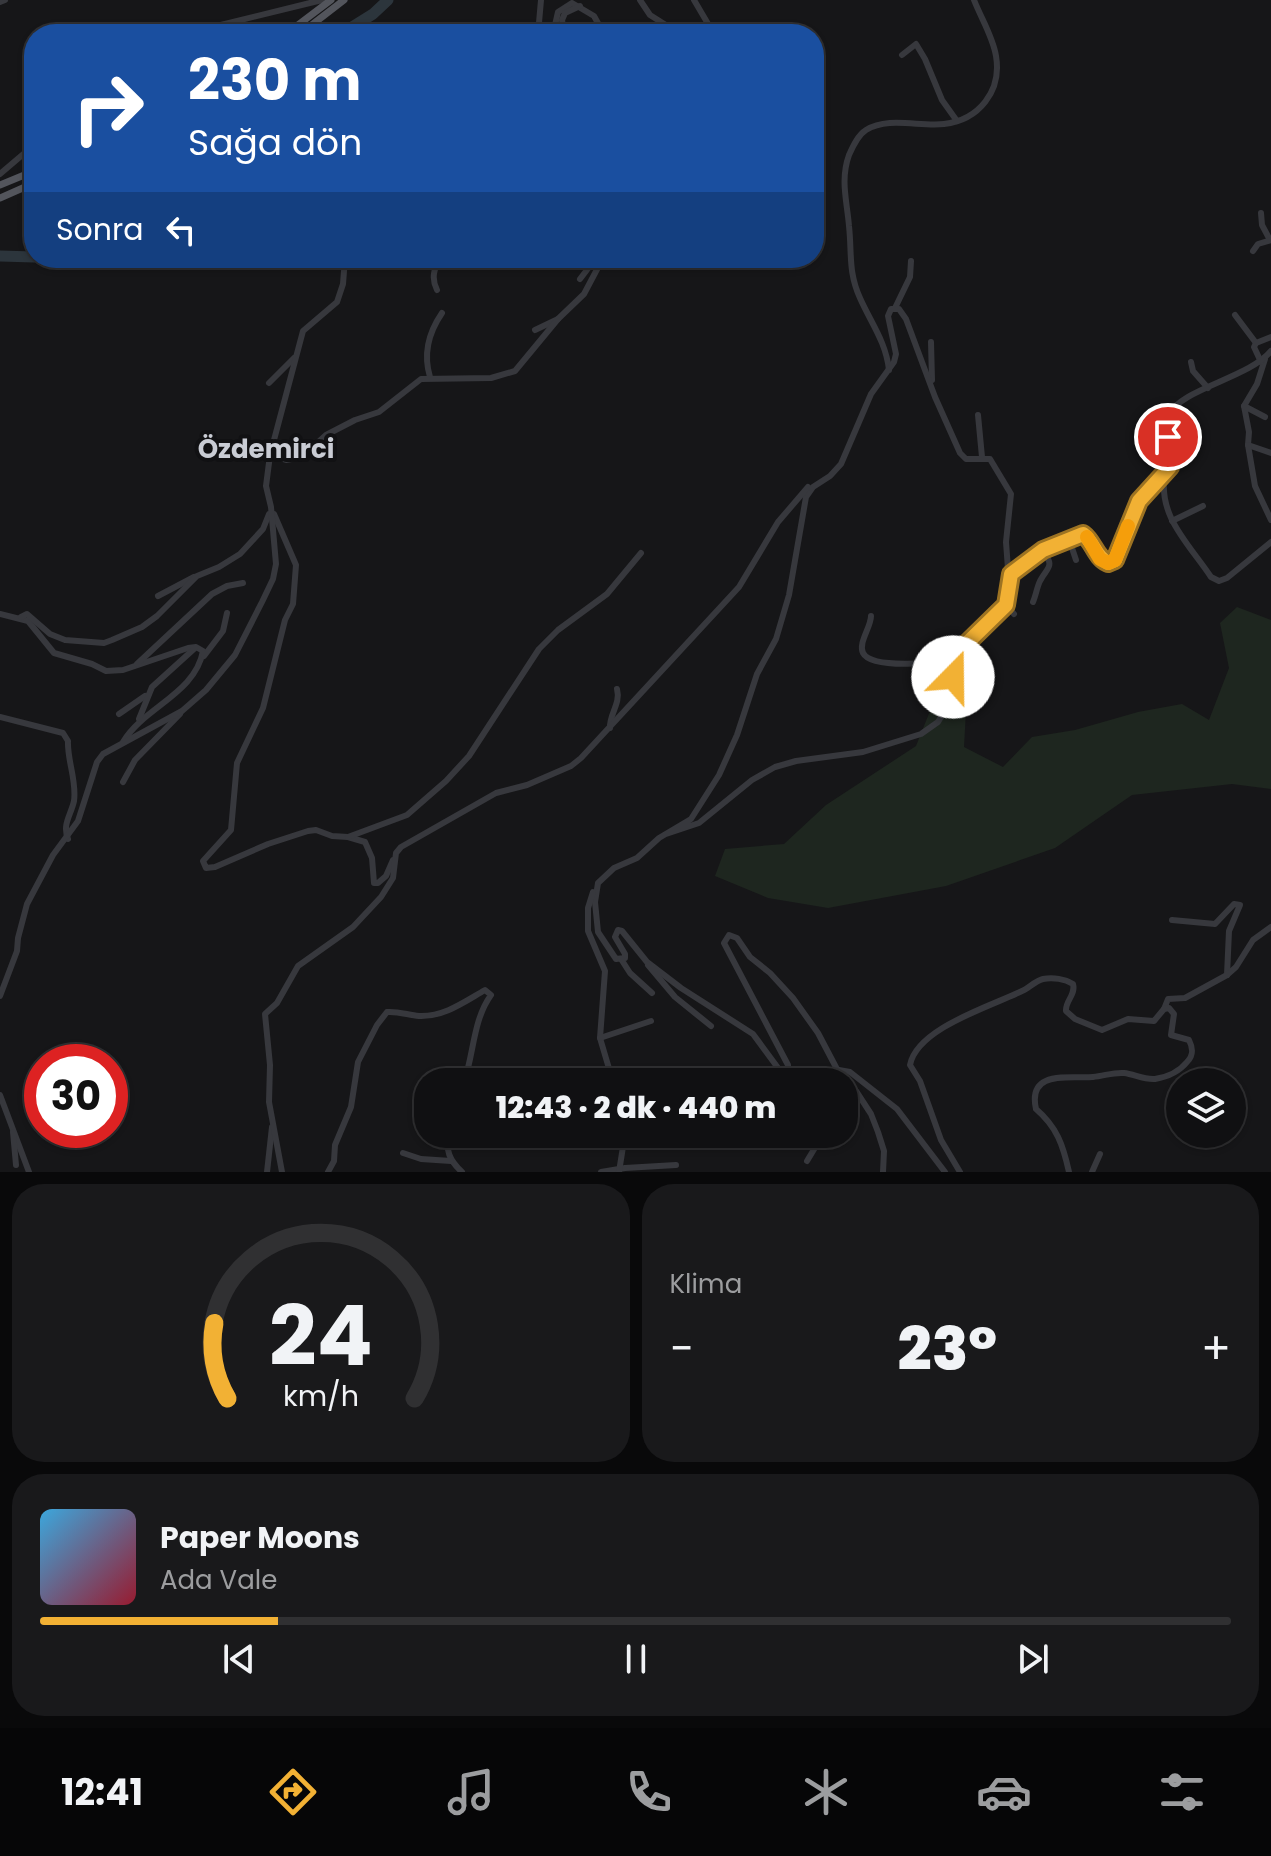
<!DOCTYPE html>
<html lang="tr">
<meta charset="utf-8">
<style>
:root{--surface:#101012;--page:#19191b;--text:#f1f3f6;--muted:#9c9d9f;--line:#303032;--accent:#f2b134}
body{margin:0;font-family:Poppins,sans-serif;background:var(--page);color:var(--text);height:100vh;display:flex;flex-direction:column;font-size:30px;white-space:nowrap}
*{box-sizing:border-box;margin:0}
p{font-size:26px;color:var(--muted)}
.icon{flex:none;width:44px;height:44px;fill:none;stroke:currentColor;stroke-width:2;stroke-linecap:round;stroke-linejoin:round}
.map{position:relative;height:1172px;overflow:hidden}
.sheet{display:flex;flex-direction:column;gap:12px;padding:12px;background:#09090a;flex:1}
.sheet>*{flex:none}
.banner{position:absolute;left:24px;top:24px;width:800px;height:244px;border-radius:32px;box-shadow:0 2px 6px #0004,0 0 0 2px var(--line);background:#1a4fa0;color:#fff;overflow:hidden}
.fabs{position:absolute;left:1166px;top:1068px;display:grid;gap:16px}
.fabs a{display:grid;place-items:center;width:80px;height:80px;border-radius:50%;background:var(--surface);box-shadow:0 2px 6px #0004,0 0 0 2px var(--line);font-size:40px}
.speed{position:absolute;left:24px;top:1044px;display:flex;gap:16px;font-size:40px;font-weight:700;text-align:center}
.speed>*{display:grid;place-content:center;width:104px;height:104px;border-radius:50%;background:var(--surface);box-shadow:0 2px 6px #0004,0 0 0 2px var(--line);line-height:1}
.speed .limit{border:12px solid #d22;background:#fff;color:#111}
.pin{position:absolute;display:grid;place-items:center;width:68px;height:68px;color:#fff;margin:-34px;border:4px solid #fff;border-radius:50%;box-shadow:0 2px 8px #0007}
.me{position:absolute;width:88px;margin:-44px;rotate:22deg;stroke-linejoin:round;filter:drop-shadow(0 0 6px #0008)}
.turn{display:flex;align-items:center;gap:28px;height:168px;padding:0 32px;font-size:36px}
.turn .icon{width:104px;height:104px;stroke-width:2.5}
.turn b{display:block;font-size:56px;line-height:68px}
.then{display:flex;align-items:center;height:76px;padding:0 32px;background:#0003;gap:16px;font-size:30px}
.big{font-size:60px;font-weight:800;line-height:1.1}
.sheet .widget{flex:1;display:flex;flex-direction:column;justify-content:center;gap:12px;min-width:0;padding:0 28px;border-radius:32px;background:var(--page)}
.sheet .dial{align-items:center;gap:0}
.dial svg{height:208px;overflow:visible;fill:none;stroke:var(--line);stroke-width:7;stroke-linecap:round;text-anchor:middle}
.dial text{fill:var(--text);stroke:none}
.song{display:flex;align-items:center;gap:24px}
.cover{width:96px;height:96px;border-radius:12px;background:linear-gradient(135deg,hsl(200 70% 55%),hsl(350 70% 35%))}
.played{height:8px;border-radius:4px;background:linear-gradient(90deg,var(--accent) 20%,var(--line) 20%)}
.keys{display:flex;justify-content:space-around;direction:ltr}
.heat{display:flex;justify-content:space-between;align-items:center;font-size:44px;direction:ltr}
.sheet .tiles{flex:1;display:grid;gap:12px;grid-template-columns:1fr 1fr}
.widget:last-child{grid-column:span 2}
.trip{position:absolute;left:414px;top:1068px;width:444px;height:80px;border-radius:32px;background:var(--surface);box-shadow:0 2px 6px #0004,0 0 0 2px var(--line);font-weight:800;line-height:80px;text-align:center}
.dock{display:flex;height:128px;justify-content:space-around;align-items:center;background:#060607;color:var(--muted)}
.dock .icon{width:56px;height:56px}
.dock .selected{color:var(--accent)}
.dock b{font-size:36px;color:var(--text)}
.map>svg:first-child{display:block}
.green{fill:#1e261f}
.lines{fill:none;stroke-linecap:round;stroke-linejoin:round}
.river{stroke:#2c353c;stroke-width:11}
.minor{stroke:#37383d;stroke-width:6}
.major{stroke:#53555c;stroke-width:7}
.route-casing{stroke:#9d7322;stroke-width:20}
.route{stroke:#f2b134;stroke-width:14}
.slow{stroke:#f59e0b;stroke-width:14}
.labels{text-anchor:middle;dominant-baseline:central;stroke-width:8;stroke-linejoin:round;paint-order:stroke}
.quarter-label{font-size:26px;font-weight:bold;fill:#c9ccd4;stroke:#111113}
</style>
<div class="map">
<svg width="1271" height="1172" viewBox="0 0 1271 1172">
<rect width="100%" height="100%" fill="#161618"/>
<path class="green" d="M1237 607 1271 620V789L1232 784 1132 795 1055 848 946 886 828 908 768 898 715 876 725 849 784 844 826 805 916 746 938 691 967 693 964 747 1003 767 1032 737 1075 730 1138 712 1182 704 1209 720 1229 668 1220 623Z"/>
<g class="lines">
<g class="river">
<path d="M341 34 373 14 388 0"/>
<path d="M0 256 34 257"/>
</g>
<g class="minor">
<path d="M640 0 650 15 680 34"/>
<path d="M694 0 714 34"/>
<path d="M0 2 5 0"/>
<path d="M184 34 322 0"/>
<path d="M538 34 541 0"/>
<path d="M553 34 558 12 572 3 594 16 604 34"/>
<path d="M564 34 562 20 565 13 580 6"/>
<path d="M902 55 916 44 925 59 942 100 957 121"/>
<path d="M0 174 34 145"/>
<path d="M1261 213 1262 225 1270 240"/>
<path d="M1253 251 1258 244 1271 240"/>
<path d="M580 279 596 258"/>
<path d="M437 290C431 278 434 269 440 258"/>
<path d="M895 308 910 277 911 261"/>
<path d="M1235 315 1256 343"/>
<path d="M535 330 558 319"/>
<path d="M931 342 932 380"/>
<path d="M1265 359 1257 384 1244 406 1249 432 1248 445 1271 453"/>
<path d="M1191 362 1193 371 1208 388"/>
<path d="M1261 362 1254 347 1256 343 1271 337"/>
<path d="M889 370C886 342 871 323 860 298 848 272 852 253 849 226 847 201 840 180 849 155 853 146 858 135 866 130 888 116 920 127 944 124 979 120 1002 91 996 56 993 37 981 18 974 0"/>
<path d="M430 377C423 354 429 332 442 313"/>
<path d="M269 383 294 358"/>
<path d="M1244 406 1265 417"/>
<path d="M978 415 982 457"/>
<path d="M1138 440 1168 437"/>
<path d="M1248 445 1255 486 1271 520"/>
<path d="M270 455 286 460 302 457 326 435 355 420 379 412 421 379 491 378 515 371 558 319 584 294 603 258"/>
<path d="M1165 474C1157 516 1190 545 1211 577L1219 581 1227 578 1271 542"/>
<path d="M274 514 296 565 293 604 285 620 263 708 237 763 231 830 203 861 206 868 215 867 268 844 308 831 316 830 332 836 348 837 365 842 372 858 374 883H378L386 876 393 860"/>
<path d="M1172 521 1203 506"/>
<path d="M1069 539 1076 560"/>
<path d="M1011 574 1043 550 1083 534C1095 542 1095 557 1108 563L1115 560 1139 501 1170 467C1169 451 1163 430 1169 415 1180 389 1249 378 1271 351"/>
<path d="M158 596 194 577"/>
<path d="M1033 602C1036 595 1037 587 1040 581 1048 566 1055 568 1043 550"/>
<path d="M1006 605 1014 614"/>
<path d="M0 614 28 621 54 653 92 664 106 671 123 670 188 648 196 647 203 651C195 694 144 707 123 742"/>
<path d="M871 616C871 627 858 643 863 653 872 670 941 663 957 658"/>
<path d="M21 617 27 614 50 634 65 640 104 643 112 640 142 627 157 616 197 576 219 567 240 554 263 529 269 514"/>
<path d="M204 656 223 631 227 613"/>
<path d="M137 664 212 594 227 586 243 583"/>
<path d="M119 714 145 696"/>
<path d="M0 717 63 733 68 741C67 760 77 781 74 801 71 815 62 824 68 839"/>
<path d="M139 719 152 687 195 648"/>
<path d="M610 728C609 714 621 704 617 689"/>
<path d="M123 782 135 760 180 714"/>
<path d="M666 834 699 823 752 780 775 767 796 761 863 752 921 734 938 722 947 707 960 650 1003 609 1009 592 1011 574 1008 569 1006 542 1011 494 990 459H966L960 453 935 397 906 319 899 309H891L888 316 896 354 894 362 871 394 841 464 830 476 813 487 806 497 789 595 776 639 757 674 737 735 719 775 691 819 659 838 637 858 614 868 598 883 595 902 598 932 616 959 625 958V954L615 937 618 930 622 931 647 962 681 988 753 1034 781 1072H788V1065L724 943 729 935 737 938 750 957 770 973 793 998 818 1033 839 1073 856 1091 871 1114 878 1132 884 1151 883 1172"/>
<path d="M348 837 407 815 446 781 469 756 539 649 558 630 607 594 641 553"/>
<path d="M593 892 588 908V931L605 971 600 1038 613 1082"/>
<path d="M1172 920 1215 924 1234 904 1240 905 1229 931 1227 975"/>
<path d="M621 959 630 973 652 993"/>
<path d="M648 965 675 997 711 1026"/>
<path d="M0 996 17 951 18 938 27 904 53 855 78 821 97 762 103 754 182 711 206 690 235 655 262 602 273 579 276 564 271 507 266 486 270 455 303 331 337 302 343 284 345 258"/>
<path d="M1164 1009 1168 999 1185 998 1227 975 1236 967 1253 940 1271 927"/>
<path d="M600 1038 651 1021"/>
<path d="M839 1070 850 1072 897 1109 945 1172"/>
<path d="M788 1072 795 1082"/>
<path d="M0 1095 29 1172"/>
<path d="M13 1132 16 1165"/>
<path d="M448 1134C446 1151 449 1160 462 1172"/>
<path d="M403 1153 421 1159 451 1161"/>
<path d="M807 1161 816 1146 817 1134"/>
<path d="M267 1172 272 1127"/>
<path d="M282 1172 269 1102 270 1065 265 1014 277 1003 298 966 353 927 381 897 393 878 396 853 401 847 496 793 527 785 571 766 581 758 739 587 778 522 808 487"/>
<path d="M328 1172 334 1161 335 1145 351 1107 358 1062 377 1025 387 1012C398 1011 408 1015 419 1016 444 1017 464 1002 485 990L491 995C473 1020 474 1053 464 1082"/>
<path d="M601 1172 625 1168 676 1165"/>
<path d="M619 1172 625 1134"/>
<path d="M960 1172 941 1140 920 1081 910 1065C917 1028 992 1006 1022 991 1029 988 1035 981 1043 979 1053 977 1065 979 1073 984 1076 995 1065 1001 1066 1011L1075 1019 1102 1030 1128 1019 1154 1021 1164 1009 1169 1008 1174 1014 1171 1035 1189 1040C1193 1048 1194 1055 1187 1062 1179 1072 1167 1077 1155 1079 1144 1080 1134 1074 1124 1073 1114 1072 1104 1076 1093 1077 1070 1079 1027 1069 1036 1109 1057 1127 1063 1145 1069 1172"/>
<path d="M1092 1172 1100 1154"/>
</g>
<g class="major">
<path d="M286 34 331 0"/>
<path d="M300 34 344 0"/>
<path d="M0 185 34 171"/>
<path d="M0 198 34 183"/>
</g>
</g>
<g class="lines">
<defs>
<path id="route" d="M953 677 960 650 1006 605 1011 574 1043 550 1083 534C1094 542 1095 557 1108 563L1115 560 1139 501 1170 467 1168 437"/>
</defs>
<use href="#route" class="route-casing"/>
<use href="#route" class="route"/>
<path class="slow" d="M1087 537 1100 559 1108 563 1115 560 1128 526"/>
</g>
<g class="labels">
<g class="quarter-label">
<text x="266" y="449">Özdemirci</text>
</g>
</g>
</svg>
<div class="fabs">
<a><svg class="icon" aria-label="layers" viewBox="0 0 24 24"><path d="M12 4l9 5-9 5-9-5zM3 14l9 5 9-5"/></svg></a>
</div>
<div class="speed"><div class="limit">30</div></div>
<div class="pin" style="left:1168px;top:437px;background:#d93025"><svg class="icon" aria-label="arrive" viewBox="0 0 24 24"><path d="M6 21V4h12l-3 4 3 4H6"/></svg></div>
<svg class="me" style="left:953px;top:677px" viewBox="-20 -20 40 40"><circle r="19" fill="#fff"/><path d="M0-13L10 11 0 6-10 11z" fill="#f2b134"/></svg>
<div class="trip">12:43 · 2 dk · 440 m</div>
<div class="banner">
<div class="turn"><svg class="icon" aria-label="right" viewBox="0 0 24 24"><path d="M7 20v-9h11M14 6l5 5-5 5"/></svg><div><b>230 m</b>Sağa dön</div></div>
<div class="then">Sonra<svg class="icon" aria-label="left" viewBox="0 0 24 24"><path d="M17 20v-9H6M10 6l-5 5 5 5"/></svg></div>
</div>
</div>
<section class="sheet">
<div class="tiles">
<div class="widget dial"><svg viewBox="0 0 100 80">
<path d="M14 69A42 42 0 1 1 86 69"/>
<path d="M14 69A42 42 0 0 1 9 40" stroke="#f2b134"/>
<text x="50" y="56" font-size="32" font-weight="700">24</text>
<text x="50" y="72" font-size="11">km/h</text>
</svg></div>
<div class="widget"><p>Klima</p>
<div class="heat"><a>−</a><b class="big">23°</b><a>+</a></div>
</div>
<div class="widget">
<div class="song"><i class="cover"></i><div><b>Paper Moons</b><p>Ada Vale</p></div></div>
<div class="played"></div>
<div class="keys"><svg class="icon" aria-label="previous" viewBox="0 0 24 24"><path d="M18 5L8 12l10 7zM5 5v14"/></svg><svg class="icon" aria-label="pause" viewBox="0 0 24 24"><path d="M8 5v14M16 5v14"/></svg><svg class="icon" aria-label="next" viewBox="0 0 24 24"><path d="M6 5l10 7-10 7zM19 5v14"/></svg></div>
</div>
</div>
</section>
<nav class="dock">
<b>12:41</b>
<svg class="icon selected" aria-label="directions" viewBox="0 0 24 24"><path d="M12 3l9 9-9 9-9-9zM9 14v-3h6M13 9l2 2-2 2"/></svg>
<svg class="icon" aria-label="music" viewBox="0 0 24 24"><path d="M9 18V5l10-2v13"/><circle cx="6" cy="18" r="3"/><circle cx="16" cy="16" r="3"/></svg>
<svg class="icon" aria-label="phone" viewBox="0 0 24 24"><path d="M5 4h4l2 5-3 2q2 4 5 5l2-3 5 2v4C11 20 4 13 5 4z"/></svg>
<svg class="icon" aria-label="climate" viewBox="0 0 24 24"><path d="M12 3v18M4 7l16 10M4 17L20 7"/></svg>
<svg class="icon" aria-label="car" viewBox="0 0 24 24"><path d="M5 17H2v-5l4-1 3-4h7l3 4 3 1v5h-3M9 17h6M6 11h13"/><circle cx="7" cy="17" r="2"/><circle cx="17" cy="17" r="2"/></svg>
<svg class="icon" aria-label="filters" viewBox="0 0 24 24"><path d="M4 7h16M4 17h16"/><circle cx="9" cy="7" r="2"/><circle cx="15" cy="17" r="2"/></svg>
</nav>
